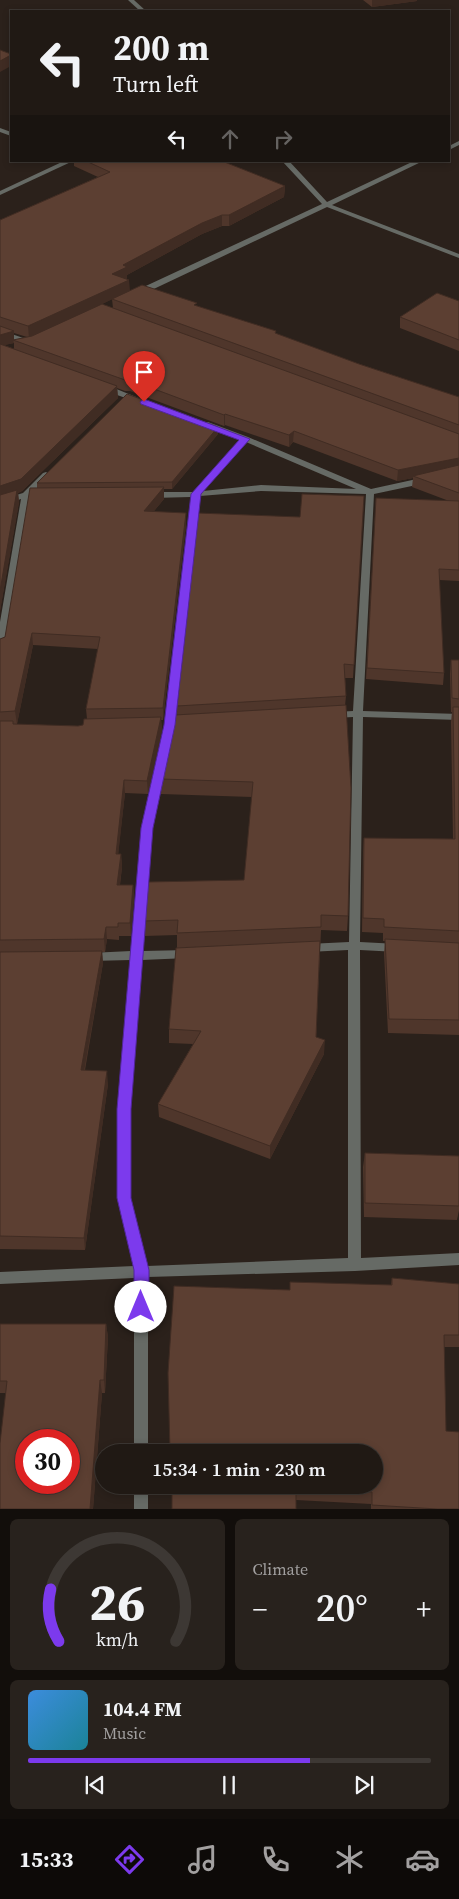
<!DOCTYPE html>
<meta charset="utf-8">
<style>
:root{--surface:#201914;--page:#28221d;--text:#f1f3f6;--muted:#a2a0a0;--line:#3d3834;--accent:#7c3aed}
body{margin:0;font-family:"Source Serif 4",serif;background:var(--page);color:var(--text);height:100vh;display:flex;flex-direction:column;font-size:19px;white-space:nowrap}
*{box-sizing:border-box;margin:0}
p{font-size:16px;color:var(--muted)}
.icon{flex:none;width:28px;height:28px;fill:none;stroke:currentColor;stroke-width:2;stroke-linecap:round;stroke-linejoin:round}
.map{position:relative;height:1509px;overflow:hidden}
.panel{display:flex;flex-direction:column;gap:10px;padding:10px;background:#120e0b;flex:1}
.panel>*{flex:none}
.top-card{position:absolute;left:10px;top:10px;width:440px;height:152px;border-radius:0px;box-shadow:0 2px 8px #0003,0 0 0 1px var(--line);background:#201914;color:var(--text);overflow:hidden}
.speed{position:absolute;left:15px;top:1429px;display:flex;gap:10px;font-size:25px;font-weight:700;text-align:center}
.speed>*{display:grid;place-content:center;width:65px;height:65px;border-radius:50%;background:var(--surface);box-shadow:0 2px 8px #0003,0 0 0 1px var(--line);line-height:1}
.speed .limit{border:8px solid #d22;background:#fff;color:#111}
.pin{position:absolute;display:grid;place-items:center;width:42px;height:42px;color:#fff;margin:-51px -21px;border-radius:50% 50% 50% 0;rotate:-45deg;box-shadow:0 0 5px #0007}
.pin .icon{rotate:45deg}
.me{position:absolute;width:55px;margin:-28px;rotate:0deg;stroke-linejoin:round;filter:drop-shadow(0 0 4px #0008)}
.turn{display:flex;align-items:center;gap:18px;height:105px;padding:0 20px;font-size:22px}
.turn .icon{width:65px;height:65px;stroke-width:2.5}
.turn b{display:block;font-size:35px;line-height:42px}
.lanes{display:flex;align-items:center;height:48px;padding:0 20px;background:#0003;justify-content:center;gap:25px;direction:ltr}
.lanes .off{opacity:.35}
.big{font-size:38px;font-weight:600;line-height:1.1}
.panel .card{flex:1;display:flex;flex-direction:column;justify-content:center;gap:8px;min-width:0;padding:0 18px;border-radius:8px;background:var(--page)}
.panel .dial{align-items:center;gap:0}
.dial svg{height:130px;overflow:visible;fill:none;stroke:var(--line);stroke-width:7;stroke-linecap:round;text-anchor:middle}
.dial text{fill:var(--text);stroke:none}
.song{display:flex;align-items:center;gap:15px}
.cover{width:60px;height:60px;border-radius:8px;background:linear-gradient(135deg,hsl(210 70% 55%),hsl(190 70% 35%))}
.played{height:5px;border-radius:2px;background:linear-gradient(90deg,var(--accent) 70%,var(--line) 70%)}
.keys{display:flex;justify-content:space-around;direction:ltr}
.heat{display:flex;justify-content:space-between;align-items:center;font-size:28px;direction:ltr}
.panel .tiles{flex:1;display:grid;gap:10px;grid-template-columns:1fr 1fr}
.card:last-child{grid-column:span 2}
.trip{position:absolute;left:95px;top:1444px;width:288px;height:50px;border-radius:25px;background:var(--surface);box-shadow:0 2px 8px #0003,0 0 0 1px var(--line);font-weight:600;line-height:50px;text-align:center}
.tabs{display:flex;height:80px;justify-content:space-around;align-items:center;background:#0d0a08;color:var(--muted)}
.tabs .icon{width:35px;height:35px}
.tabs .on{color:var(--accent)}
.tabs b{font-size:22px;color:var(--text)}
.map>svg:first-child{display:block}
.lines{fill:none;stroke-linecap:round;stroke-linejoin:round}
.street{fill:#666a65;fill-rule:evenodd}
.wall{fill:#4f362b;fill-rule:evenodd}
.shaded-wall{fill:#402c23}
.building{fill:#5c3f32;stroke:#402c23;fill-rule:evenodd}
.route{fill:#7c3aed;stroke:#51269a}
</style>
<div class="map">
<svg width="459" height="1509" viewBox="0 0 459 1509">
<rect width="100%" height="100%" fill="#2b211b"/>
<g class="lines">
<g class="street">
<path d="M128 0H134L146 11H140Z"/>
<path d="M0 128 11 132V136L0 132Z"/>
<path d="M459 141V145L449 150V146Z"/>
<path d="M64 161H73L0 195V191Z"/>
<path d="M282 161H289L327 202 414 161H423L332 205 459 254V258L327 207 141 295H135V291L322 204Z"/>
<path d="M0 330 32 341 33 343 29 345H26L0 335Z"/>
<path d="M103 386H109L141 399 137 401H134L103 390Z"/>
<path d="M202 422H208L248 437 371 489 426 477 430 480 426 483 374 494 363 711 459 714V720L363 717 360 942 398 944 402 945 404 948 402 951 398 952 360 950 361 1258 459 1253V1265L355 1271 148 1277V1452H134V1278L0 1284V1272L134 1266 118 1198V1109L131 960 90 961 86 960 84 957 86 954 90 953 131 951 142 828 165 725 191 497 152 498 148 495 152 492H194L240 440 202 426ZM246 442 356 489 261 485 203 491ZM261 491 366 494 353 711 335 712 330 715 335 718 353 717 349 942 308 944 304 945 302 948 304 951 308 952 348 950V1258L147 1266 130 1198V1109L142 960 188 958 192 957 194 954 192 951 188 950 143 951 152 828 175 725 200 496Z"/>
<path d="M46 472 50 475 33 492H43L47 495 43 498H30L5 649 0 652V622L21 499 0 506V500L23 493 43 473Z"/>
<rect x="134" y="1485" width="14" height="24"/>
</g>
</g>
<g class="wall">
<path d="M363 0H417V1L372 7Z"/>
<path d="M74 161H222L285 186 284 197 229 226H222L202 234 127 275V279H126L129 291 197 306 276 331V334L359 364 459 397V581L439 580 444 673 443 685 366 679 376 498 449 501 412 487 413 478 397 481 293 442 289 447 225 425 224 426 130 391H125L117 388 118 398 22 491 18 493 19 502 0 611V220L98 177 74 166ZM112 299 113 308 102 304ZM14 333 27 337 14 340ZM14 343V349L4 345Z"/>
<path d="M459 301V351L400 328V317Z"/>
<path d="M218 434 172 489H164V499L154 511 186 525 163 720H161L162 730 148 794 125 793 118 854H121L122 867 120 885H133L134 897 131 936H119V940L107 939 105 952H102L103 963 85 1070 108 1084 85 1250 0 1249V639L5 637 37 488V483ZM33 645 98 649 86 709 87 719 83 725 78 726 17 724Z"/>
<path d="M364 496 353 678H345L346 696 345 706 348 916 347 931 321 930 316 1037 324 1054 270 1159 159 1117 158 1104 193 1044 169 1043V1029L177 948V935L145 936 144 921 244 880 252 797 161 794V779L177 715V706L300 517Z"/>
<path d="M451 660H459V1035L388 1033 384 953 385 941H383V933L362 932 363 852 364 838 453 839 451 722 452 712H451L450 674Z"/>
<path d="M365 1153 459 1156V1210L457 1220 364 1217 363 1167Z"/>
<path d="M392 1278 459 1284V1347H444L446 1431 459 1509H371V1504L296 1500 289 1290 391 1285Z"/>
<path d="M0 1324H106L108 1337 105 1393H102L93 1509H0L6 1393H0Z"/>
</g>
<g class="shaded-wall">
<path d="M372 0H417V1L372 7Z"/>
<path d="M11 55V66L0 72V61Z"/>
<path d="M285 186 284 197 229 226V215Z"/>
<path d="M222 215V226L202 234 127 275V279L113 286 112 274 123 265 202 223Z"/>
<path d="M129 280 130 291 29 338 28 326Z"/>
<path d="M14 331V341L13 340 14 343 0 346V335Z"/>
<path d="M117 386 118 398 22 491 18 493 19 502 0 611V486Z"/>
<path d="M225 414V425L224 426V415Z"/>
<path d="M218 427V434L172 489V482Z"/>
<path d="M294 431 293 442 289 447V435Z"/>
<path d="M459 458V469L413 476V478L397 481 398 470Z"/>
<path d="M164 487V499L144 523V511Z"/>
<path d="M186 513V525L163 720V708Z"/>
<path d="M32 633 33 645 17 724 15 711Z"/>
<path d="M161 717 162 730 148 794 147 781Z"/>
<path d="M124 780 125 793 117 866 116 854Z"/>
<path d="M121 854 122 867 118 898 117 885Z"/>
<path d="M133 885 134 897 131 936 130 923Z"/>
<path d="M106 927 107 939 105 952 104 939Z"/>
<path d="M102 951 103 963 82 1083 81 1070Z"/>
<path d="M325 1040 324 1054 270 1159V1146Z"/>
<path d="M107 1071 108 1084 85 1250 84 1238Z"/>
<path d="M106 1324 108 1337 105 1393 104 1380Z"/>
<path d="M100 1380 102 1393 93 1509H90Z"/>
</g>
<g class="building">
<path d="M0 50 11 54V55L0 61Z"/>
<path d="M86 161H222L285 186 229 215H222L202 223 123 265 127 267 112 274 129 280 28 326 0 317V220L110 172Z"/>
<path d="M142 285 197 303 194 305 276 331 275 333 359 364 459 397V425L112 299Z"/>
<path d="M437 293 459 301V340L400 317Z"/>
<path d="M102 304 459 434V458L398 470 294 431 289 435 225 414 224 415 130 380H125L13 340 32 336Z"/>
<path d="M0 326 14 331 0 335Z"/>
<path d="M0 344 117 386 21 479 0 486Z"/>
<path d="M127 394 218 427 172 482 37 483Z"/>
<path d="M459 465V493L413 476Z"/>
<path d="M164 487 144 511 186 513 163 708 86 709 100 637 32 633 15 711 0 712V639L5 637 30 488Z"/>
<path d="M17 490 0 591V495Z"/>
<path d="M302 494 364 496 354 665 344 664 346 696 177 706 198 513 300 517Z"/>
<path d="M376 498 459 501V570L439 569 444 673 367 668Z"/>
<path d="M451 660H459V699L452 698Z"/>
<path d="M346 705 351 788 348 916 321 915V927L177 933 178 920 144 921 148 882 244 880 253 782 161 779 175 715Z"/>
<path d="M453 707H459V931L384 927V919L363 918 364 838 455 839Z"/>
<path d="M161 717 147 781 124 780 116 854H121L117 885H133L130 923H118V927H106L104 939 0 940V721H13V724L78 726 83 725 84 719Z"/>
<path d="M385 939 459 943V1020L389 1019Z"/>
<path d="M320 941 316 1037 325 1040 270 1146 158 1104 201 1031 169 1029 176 948Z"/>
<path d="M102 951 81 1070 107 1071 84 1238 0 1236V952Z"/>
<path d="M365 1153 459 1156V1206L365 1203Z"/>
<path d="M392 1278 459 1284V1335H444L446 1431 459 1432V1509H437L372 1505V1492L296 1488V1509H172V1485H374V1452H170L168 1373 174 1286 290 1290V1282L392 1285Z"/>
<path d="M0 1324H106L104 1380H100L90 1509H0V1443L7 1381H0ZM26 1440H69V1482H26Z"/>
</g>
<path class="route" d="M144 399 250 439 201 494 175 725 153 828 131 1109V1198L149 1270V1307L147 1312 141 1314 136 1312 134 1307V1270L117 1198V1109L141 828 164 725 191 494 239 440 141 404 140 402Z"/>
</svg>
<div class="speed"><div class="limit">30</div></div>
<div class="pin" style="left:144px;top:402px;background:#d93025"><svg class="icon" aria-label="arrive" viewBox="0 0 24 24"><path d="M6 21V4h12l-3 4 3 4H6"/></svg></div>
<svg class="me" style="left:141px;top:1307px" viewBox="-20 -20 40 40"><circle r="19" fill="#fff"/><path d="M0-13L10 11 0 6-10 11z" fill="#7c3aed"/></svg>
<div class="trip">15:34 · 1 min · 230 m</div>
<div class="top-card">
<div class="turn"><svg class="icon" aria-label="left" viewBox="0 0 24 24"><path d="M17 20v-9H6M10 6l-5 5 5 5"/></svg><div><b>200 m</b>Turn left</div></div>
<div class="lanes"><svg class="icon" aria-label="left" viewBox="0 0 24 24"><path d="M17 20v-9H6M10 6l-5 5 5 5"/></svg><svg class="icon off" aria-label="ahead" viewBox="0 0 24 24"><path d="M12 20V5M6 11l6-6 6 6"/></svg><svg class="icon off" aria-label="right" viewBox="0 0 24 24"><path d="M7 20v-9h11M14 6l5 5-5 5"/></svg></div>
</div>
</div>
<section class="panel">
<div class="tiles">
<div class="card dial"><svg viewBox="0 0 100 80">
<path d="M14 69A42 42 0 1 1 86 69"/>
<path d="M14 69A42 42 0 0 1 9 37" stroke="#7c3aed"/>
<text x="50" y="56" font-size="32" font-weight="700">26</text>
<text x="50" y="72" font-size="11">km/h</text>
</svg></div>
<div class="card"><p>Climate</p>
<div class="heat"><a>−</a><b class="big">20°</b><a>+</a></div>
</div>
<div class="card">
<div class="song"><i class="cover"></i><div><b>104.4 FM</b><p>Music</p></div></div>
<div class="played"></div>
<div class="keys"><svg class="icon" aria-label="previous" viewBox="0 0 24 24"><path d="M18 5L8 12l10 7zM5 5v14"/></svg><svg class="icon" aria-label="pause" viewBox="0 0 24 24"><path d="M8 5v14M16 5v14"/></svg><svg class="icon" aria-label="next" viewBox="0 0 24 24"><path d="M6 5l10 7-10 7zM19 5v14"/></svg></div>
</div>
</div>
</section>
<nav class="tabs">
<b>15:33</b>
<svg class="icon on" aria-label="directions" viewBox="0 0 24 24"><path d="M12 3l9 9-9 9-9-9zM9 14v-3h6M13 9l2 2-2 2"/></svg>
<svg class="icon" aria-label="music" viewBox="0 0 24 24"><path d="M9 18V5l10-2v13"/><circle cx="6" cy="18" r="3"/><circle cx="16" cy="16" r="3"/></svg>
<svg class="icon" aria-label="phone" viewBox="0 0 24 24"><path d="M5 4h4l2 5-3 2q2 4 5 5l2-3 5 2v4C11 20 4 13 5 4z"/></svg>
<svg class="icon" aria-label="climate" viewBox="0 0 24 24"><path d="M12 3v18M4 7l16 10M4 17L20 7"/></svg>
<svg class="icon" aria-label="car" viewBox="0 0 24 24"><path d="M5 17H2v-5l4-1 3-4h7l3 4 3 1v5h-3M9 17h6M6 11h13"/><circle cx="7" cy="17" r="2"/><circle cx="17" cy="17" r="2"/></svg>
</nav>
